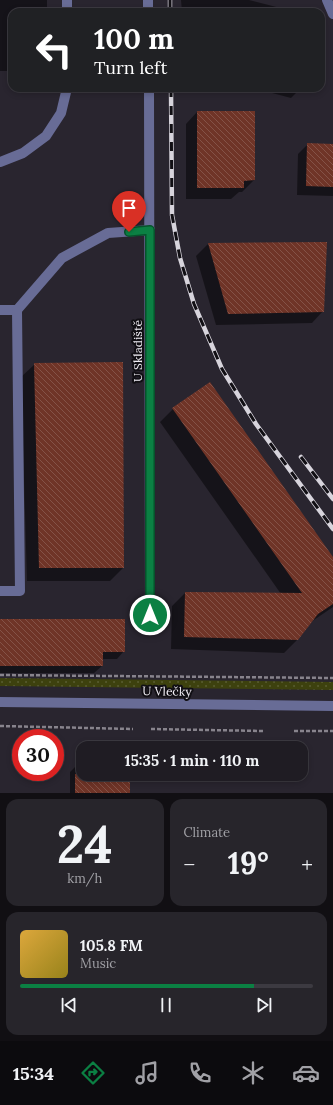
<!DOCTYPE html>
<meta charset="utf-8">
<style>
:root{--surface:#1f1c23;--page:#27252b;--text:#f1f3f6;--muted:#a1a1a6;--line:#3c3a41;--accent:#0b8043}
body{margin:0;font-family:Lora,serif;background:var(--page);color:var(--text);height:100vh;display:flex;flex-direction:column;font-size:15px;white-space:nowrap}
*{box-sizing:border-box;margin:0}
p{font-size:13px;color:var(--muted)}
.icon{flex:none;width:22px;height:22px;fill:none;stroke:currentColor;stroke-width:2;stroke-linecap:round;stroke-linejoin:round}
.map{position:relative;height:793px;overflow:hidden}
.sheet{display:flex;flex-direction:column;gap:6px;padding:6px;background:#110f13;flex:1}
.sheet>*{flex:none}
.hud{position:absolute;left:8px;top:8px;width:317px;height:84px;border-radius:12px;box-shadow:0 2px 6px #0003,0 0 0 1px var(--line);background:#202124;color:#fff;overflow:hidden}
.speed{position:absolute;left:12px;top:729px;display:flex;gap:8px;font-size:20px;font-weight:700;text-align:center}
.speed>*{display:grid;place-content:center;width:52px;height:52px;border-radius:50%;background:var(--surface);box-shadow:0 2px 6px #0003,0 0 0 1px var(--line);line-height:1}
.speed .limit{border:6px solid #d22;background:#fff;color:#111}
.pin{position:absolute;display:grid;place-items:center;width:34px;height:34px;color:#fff;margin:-41px -17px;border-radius:50% 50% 50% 0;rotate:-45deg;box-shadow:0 0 4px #0007}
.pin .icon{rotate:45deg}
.me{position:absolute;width:44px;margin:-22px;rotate:0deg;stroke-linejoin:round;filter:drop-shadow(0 0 3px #0008)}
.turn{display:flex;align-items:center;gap:14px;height:84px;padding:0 20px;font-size:18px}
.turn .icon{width:52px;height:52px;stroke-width:2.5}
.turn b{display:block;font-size:28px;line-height:34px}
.big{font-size:30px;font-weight:700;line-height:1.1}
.sheet .tile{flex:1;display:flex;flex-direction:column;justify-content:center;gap:6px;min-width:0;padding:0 14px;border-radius:12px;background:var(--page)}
.sheet .dial{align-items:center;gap:0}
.dial b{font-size:52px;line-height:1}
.song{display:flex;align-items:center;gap:12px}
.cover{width:48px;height:48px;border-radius:6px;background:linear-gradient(135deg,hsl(40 70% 55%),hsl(50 70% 35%))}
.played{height:4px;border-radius:2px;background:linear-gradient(90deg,var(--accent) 80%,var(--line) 80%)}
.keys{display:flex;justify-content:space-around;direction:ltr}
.heat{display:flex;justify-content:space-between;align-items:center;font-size:22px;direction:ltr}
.sheet .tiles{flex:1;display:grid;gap:6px;grid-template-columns:1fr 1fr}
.tile:last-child{grid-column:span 2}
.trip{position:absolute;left:76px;top:741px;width:232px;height:40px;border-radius:12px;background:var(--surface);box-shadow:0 2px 6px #0003,0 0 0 1px var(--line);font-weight:700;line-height:40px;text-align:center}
.tabs{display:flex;height:64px;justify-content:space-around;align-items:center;background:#0c0b0e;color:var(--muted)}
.tabs .icon{width:28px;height:28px}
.tabs .on{color:var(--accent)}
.tabs b{font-size:18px;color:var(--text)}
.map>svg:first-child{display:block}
.grass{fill:url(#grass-dots)}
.shadow{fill:#0007}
.building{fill:url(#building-back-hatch)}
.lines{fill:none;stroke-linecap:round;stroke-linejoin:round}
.path{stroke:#88848d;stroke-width:2.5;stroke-dasharray:4 2;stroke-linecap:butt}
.service{stroke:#686c96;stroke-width:10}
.minor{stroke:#686c96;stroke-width:10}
.tertiary{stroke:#686c96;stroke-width:10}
.rail-casing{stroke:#d7d4dc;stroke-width:4.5}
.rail{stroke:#110f14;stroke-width:3;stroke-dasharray:9;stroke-linecap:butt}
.route-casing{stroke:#07532c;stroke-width:10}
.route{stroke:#0b8043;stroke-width:7}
.labels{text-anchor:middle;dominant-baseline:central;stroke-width:4;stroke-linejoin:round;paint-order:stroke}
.street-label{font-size:12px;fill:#f2eff6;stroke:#110f14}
</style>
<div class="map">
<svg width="333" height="793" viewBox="0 0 333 793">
<defs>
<pattern id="grass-dots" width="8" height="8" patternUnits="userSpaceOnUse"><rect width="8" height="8" fill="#3d410e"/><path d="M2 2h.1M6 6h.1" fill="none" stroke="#5a5d32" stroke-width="1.8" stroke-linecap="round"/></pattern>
<pattern id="building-back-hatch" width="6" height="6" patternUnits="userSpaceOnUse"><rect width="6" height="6" fill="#6f3427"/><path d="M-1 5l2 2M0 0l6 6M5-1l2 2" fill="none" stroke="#845247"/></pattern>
</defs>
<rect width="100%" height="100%" fill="#29252f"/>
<path class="grass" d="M0 678 333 682V690L0 686Z"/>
<g class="shadow">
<path d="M0 0H47V12H12V71H0Z"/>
<path d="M181 0H249L296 12H182Z"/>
<path d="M253 88H301L291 98Z"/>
<path d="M197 112 254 180 242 192H239L231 199H186V124Z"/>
<path d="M308 144 333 145V196L297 195 298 154Z"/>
<path d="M326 243 323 311 312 323 216 325 196 256 208 244Z"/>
<path d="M35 364 123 568 110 581H27L21 377Z"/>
<path d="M173 409 333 559V607L311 622 297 640 284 653 171 649 172 606 185 593 281 594 160 422Z"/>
<path d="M0 620 124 651 117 659H102V666L94 673H0Z"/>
<path d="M198 741H267V748H191Z"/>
<path d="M75 767H83V774H129V793H70V772Z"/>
</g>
<g class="building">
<path d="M197 111H255V180L244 181V188H197Z"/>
<path d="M307 143 333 144V187L306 186Z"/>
<path d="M327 242 324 312 228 314 208 243Z"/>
<path d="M123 362 124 568H39L34 363Z"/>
<path d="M210 382 333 557V604L318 614 298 640 184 637 185 592 302 593 172 408Z"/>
<path d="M0 619H125V652H103V666H0Z"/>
<rect x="75" y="774" width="55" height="19"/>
</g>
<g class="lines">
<g class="path">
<path d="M0 675 333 678"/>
<path d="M0 726 133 729"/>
<path d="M151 729 263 731"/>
<path d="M294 731H333"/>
</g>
<g class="service">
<path d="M67 0V12"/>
<path d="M327 0 333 14"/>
<path d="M0 162 23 153 46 136 61 113 67 88"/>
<path d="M0 310H17"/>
<path d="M0 591H20L17 310 62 258 108 233 150 230"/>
</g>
<g class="minor">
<path d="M148 0V12"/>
<path d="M149 88 150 615"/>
</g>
<path class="tertiary" d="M0 702 333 706"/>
<defs>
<g id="rail">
<path d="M170 0V12"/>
<path d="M171 88 172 215 180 258 194 304 222 369 256 424 333 529"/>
<path d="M301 457 333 499"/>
</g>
</defs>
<use href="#rail" class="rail-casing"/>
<use href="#rail" class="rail"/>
</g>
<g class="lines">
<defs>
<path id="route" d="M129 232 150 230V615"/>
</defs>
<use href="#route" class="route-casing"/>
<use href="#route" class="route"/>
</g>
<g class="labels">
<g class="street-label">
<text transform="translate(137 351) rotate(-90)">U Skladiště</text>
<text transform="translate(167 691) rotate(1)">U Vlečky</text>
</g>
</g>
</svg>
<div class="speed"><div class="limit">30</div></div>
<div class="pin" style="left:129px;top:232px;background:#d93025"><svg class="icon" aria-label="arrive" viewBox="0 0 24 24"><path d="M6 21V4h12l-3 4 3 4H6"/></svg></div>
<svg class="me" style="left:150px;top:615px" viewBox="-20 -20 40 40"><circle r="17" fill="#0b8043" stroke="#fff" stroke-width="3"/><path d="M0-11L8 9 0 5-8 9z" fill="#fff"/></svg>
<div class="trip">15:35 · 1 min · 110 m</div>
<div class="hud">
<div class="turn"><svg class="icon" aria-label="left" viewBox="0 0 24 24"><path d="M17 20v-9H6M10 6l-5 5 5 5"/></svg><div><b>100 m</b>Turn left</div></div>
</div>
</div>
<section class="sheet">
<div class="tiles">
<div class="tile dial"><b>24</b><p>km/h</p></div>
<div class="tile"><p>Climate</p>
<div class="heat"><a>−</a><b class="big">19°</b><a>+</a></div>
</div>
<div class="tile">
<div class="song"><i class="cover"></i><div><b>105.8 FM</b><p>Music</p></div></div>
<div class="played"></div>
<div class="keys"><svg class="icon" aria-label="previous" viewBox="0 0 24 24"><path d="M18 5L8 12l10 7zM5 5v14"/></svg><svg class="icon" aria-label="pause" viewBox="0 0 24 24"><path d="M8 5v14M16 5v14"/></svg><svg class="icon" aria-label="next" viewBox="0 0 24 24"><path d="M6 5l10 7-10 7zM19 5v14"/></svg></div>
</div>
</div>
</section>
<nav class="tabs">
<b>15:34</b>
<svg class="icon on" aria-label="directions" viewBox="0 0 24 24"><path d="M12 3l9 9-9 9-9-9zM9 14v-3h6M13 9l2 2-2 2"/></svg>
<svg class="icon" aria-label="music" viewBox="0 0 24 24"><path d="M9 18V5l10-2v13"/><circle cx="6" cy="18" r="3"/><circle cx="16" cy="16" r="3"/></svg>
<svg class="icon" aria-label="phone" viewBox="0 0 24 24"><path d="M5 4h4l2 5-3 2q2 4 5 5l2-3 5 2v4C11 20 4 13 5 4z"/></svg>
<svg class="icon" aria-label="climate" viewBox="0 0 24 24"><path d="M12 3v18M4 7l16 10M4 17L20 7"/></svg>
<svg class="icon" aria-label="car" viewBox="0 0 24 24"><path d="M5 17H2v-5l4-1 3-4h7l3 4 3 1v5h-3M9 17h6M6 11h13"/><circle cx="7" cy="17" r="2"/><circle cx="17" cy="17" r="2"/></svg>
</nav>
